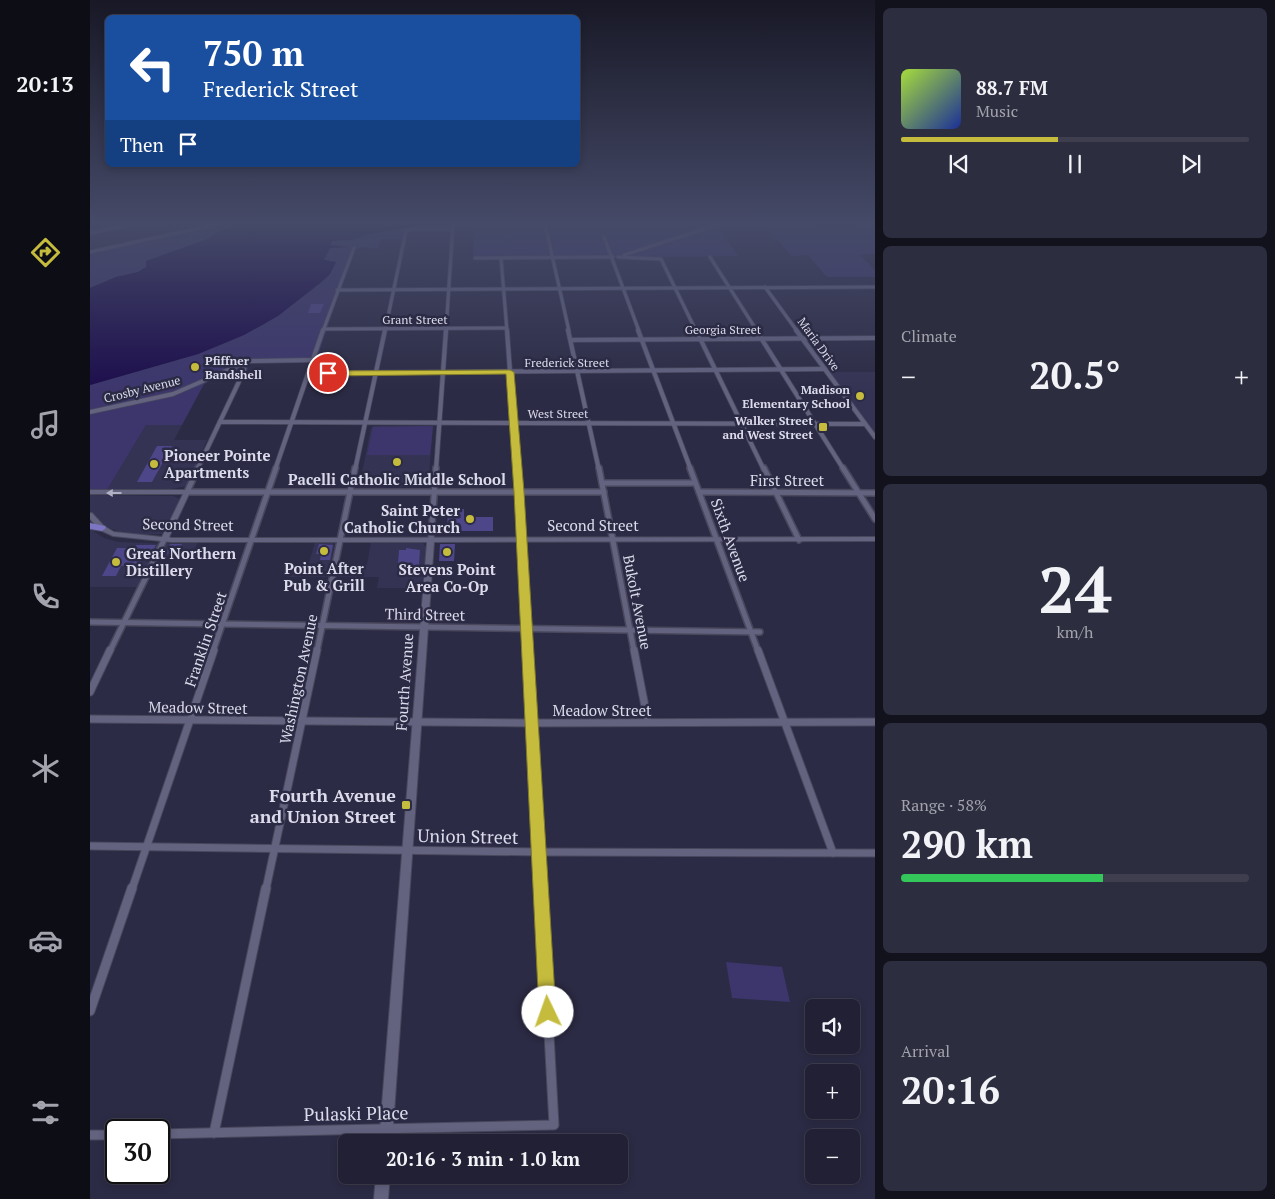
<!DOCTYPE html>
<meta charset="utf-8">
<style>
:root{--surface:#212034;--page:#2d2d40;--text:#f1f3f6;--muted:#a2a3ac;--line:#3e3e4f;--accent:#c5bc3d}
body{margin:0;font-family:"PT Serif",serif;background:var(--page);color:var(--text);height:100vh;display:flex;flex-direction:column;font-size:19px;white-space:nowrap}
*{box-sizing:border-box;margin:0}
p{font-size:16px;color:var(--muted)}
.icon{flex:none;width:28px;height:28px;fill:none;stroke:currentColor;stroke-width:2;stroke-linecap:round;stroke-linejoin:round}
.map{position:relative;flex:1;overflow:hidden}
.sheet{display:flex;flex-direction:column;gap:8px;padding:8px;background:#12121d;width:400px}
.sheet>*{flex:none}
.guide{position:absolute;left:15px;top:15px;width:475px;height:152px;border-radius:8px;box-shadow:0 2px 8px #0003,0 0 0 1px var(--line);background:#1a4fa0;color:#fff;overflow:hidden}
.tools{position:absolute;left:715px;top:999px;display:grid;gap:10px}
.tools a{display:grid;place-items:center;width:55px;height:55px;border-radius:8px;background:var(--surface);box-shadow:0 2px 8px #0003,0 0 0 1px var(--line);font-size:25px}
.speed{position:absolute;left:15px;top:1119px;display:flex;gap:10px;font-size:25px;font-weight:700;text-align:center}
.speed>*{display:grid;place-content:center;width:65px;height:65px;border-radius:50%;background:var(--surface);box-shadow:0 2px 8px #0003,0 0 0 1px var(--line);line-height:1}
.speed .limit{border:2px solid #111;border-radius:8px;background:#fff;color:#111}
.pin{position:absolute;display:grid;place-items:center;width:42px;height:42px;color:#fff;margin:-21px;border:2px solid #fff;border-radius:50%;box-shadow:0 1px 5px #0007}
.me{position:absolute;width:55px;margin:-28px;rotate:357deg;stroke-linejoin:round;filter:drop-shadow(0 0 4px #0008)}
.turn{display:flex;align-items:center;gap:18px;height:105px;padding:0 15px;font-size:22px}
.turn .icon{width:65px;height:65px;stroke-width:2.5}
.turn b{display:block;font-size:35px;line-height:42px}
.then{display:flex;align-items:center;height:48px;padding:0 15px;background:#0003;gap:10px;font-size:19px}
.big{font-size:38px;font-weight:600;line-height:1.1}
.sheet .tile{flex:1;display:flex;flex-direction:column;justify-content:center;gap:8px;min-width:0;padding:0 18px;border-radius:8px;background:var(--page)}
.sheet .dial{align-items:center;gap:0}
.dial b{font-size:65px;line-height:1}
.song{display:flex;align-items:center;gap:15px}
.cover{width:60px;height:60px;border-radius:8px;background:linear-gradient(135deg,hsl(80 70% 55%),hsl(230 70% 35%))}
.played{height:5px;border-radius:2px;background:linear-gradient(90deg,var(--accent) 45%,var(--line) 45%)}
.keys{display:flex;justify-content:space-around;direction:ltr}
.heat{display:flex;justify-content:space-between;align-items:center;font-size:28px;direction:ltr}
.charge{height:8px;border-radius:4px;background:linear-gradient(90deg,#34c759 58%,var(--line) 0)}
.trip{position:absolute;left:248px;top:1134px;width:290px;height:50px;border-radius:8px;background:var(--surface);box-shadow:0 2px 8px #0003,0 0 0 1px var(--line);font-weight:600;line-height:50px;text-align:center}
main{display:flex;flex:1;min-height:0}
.menu{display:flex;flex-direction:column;width:90px;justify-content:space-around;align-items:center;background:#0d0d15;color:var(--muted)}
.menu .icon{width:35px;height:35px}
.menu .selected{color:var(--accent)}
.menu b{font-size:22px;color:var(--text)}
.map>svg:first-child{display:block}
.built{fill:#353353}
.green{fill:#3c366d}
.water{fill:#1c0d4c}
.building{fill:#4d4688}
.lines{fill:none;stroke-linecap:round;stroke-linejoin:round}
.minor-far4-casing{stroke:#48475c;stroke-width:4.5}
.minor-far3-casing{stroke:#48475c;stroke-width:5.5}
.minor-far2-casing{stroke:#48475c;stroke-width:8}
.minor-far1-casing{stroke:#48475c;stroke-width:9}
.minor-casing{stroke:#48475c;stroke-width:11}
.tertiary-casing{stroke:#48475c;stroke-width:2}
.primary-casing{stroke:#48475c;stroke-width:2}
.minor-far4{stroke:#636380;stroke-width:3}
.minor-far3{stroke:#636380;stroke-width:4}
.minor-far2{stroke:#636380;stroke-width:5}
.minor-far1{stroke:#636380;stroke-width:7}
.minor{stroke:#636380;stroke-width:9}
.tertiary{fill:#636380;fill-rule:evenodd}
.primary{fill:#7c75c4;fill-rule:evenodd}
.oneway{fill:#b1b1c6}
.route{fill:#c5bc3d;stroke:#807a28}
.poi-dot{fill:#c5bc3d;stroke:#2c2b45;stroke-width:2}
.labels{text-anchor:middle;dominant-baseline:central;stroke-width:5;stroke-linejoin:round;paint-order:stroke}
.far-street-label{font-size:12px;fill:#dbdbec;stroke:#2c2b45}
.far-poi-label{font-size:12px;font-weight:bold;fill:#dbdbec;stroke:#2c2b45;text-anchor:end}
.poi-label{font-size:15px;font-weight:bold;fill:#dbdbec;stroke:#2c2b45}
.street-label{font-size:15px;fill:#dbdbec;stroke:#2c2b45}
.near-poi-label{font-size:18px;font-weight:bold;fill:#dbdbec;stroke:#2c2b45;text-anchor:end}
.near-street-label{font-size:18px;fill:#dbdbec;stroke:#2c2b45}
</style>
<main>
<nav class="menu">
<b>20:13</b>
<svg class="icon selected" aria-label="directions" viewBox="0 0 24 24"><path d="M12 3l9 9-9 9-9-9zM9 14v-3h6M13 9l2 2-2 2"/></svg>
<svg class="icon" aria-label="music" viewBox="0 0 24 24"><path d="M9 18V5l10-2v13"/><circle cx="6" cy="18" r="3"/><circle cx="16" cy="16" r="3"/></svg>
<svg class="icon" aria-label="phone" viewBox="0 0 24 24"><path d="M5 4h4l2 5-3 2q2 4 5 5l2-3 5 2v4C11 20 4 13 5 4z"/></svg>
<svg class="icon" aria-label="climate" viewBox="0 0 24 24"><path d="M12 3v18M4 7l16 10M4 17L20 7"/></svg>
<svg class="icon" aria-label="car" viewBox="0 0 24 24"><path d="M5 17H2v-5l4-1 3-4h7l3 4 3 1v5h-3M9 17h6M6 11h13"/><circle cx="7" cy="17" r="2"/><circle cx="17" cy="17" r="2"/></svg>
<svg class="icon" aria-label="filters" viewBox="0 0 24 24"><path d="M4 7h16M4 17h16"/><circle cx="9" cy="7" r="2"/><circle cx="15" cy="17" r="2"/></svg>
</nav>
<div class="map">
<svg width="785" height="1199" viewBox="0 0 785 1199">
<rect width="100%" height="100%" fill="#2c2b45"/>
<g class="built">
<path d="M737 372H785V438Z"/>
<path d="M56 425H92L84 440H117L96 486 82 489 17 490Z"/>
<path d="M284 426H343L338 487 269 488 281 428Z"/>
<path d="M0 495 83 496 90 499 72 534 49 535 35 534 17 527 0 511Z"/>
<path d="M0 529 14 538 28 542 76 544 85 542H108L100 559 61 558 47 587H0Z"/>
<path d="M225 542 244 543 241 564 250 565H277L281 542 333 543 336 548 333 588H287L289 577H197L200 566H218Z"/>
</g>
<g class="green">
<path d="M131 224 151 225 49 272 26 277 0 288V252Z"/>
<path d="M333 224H361L360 228 315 230 312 239H291L288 249 271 247 263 252 226 361 164 362 160 364 152 381H119L114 384 92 425H56L17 490 0 489V385L108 354 140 341 173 325 229 284 240 274 246 262 234 260 240 248 258 247 241 245 242 241 266 239 276 235Z"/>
<path d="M384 224H627L648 256 383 259 384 229H364L384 228Z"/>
<path d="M674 224H723L730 231 770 230 764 224H785V254L770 255 785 270V277H737L718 255 701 256Z"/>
<path d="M343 426 340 455H277L283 427Z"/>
<path d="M636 962 692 967 700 1002 642 998Z"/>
</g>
<path class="water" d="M150 224H333L276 235 266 239 242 241 241 245 258 247 240 248 234 260 246 262 240 274 229 284 188 316 154 335 108 354 0 385V288L26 277 48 272 56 267V261L120 238 125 233Z"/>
<g class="building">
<path d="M221 304H234L230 313H218Z"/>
<path d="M67 446H82L62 482H47Z"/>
<path d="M358 508 374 509V517H403V531H357Z"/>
<path d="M80 544H92L88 554H75Z"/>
<path d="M229 544 243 545 240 560H230L231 554H226Z"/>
<path d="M350 544H365L364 561H349Z"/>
<path d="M46 545H66L62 553 55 554 50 564 31 566 26 576H12L27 548H45Z"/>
<path d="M316 548 330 550 329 566H325L324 575H307L309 550H316Z"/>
</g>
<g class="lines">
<defs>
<g id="minor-far4">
<path d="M455 224 479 331"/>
<path d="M0 233 40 225"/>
<path d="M514 237 549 331"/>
<path d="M0 252 128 224"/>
<path d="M534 255 630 224"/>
<path d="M528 257 571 259 606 331"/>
<path d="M620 257 667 331"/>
<path d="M385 258 523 257"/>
<path d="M411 258 417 331"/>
<path d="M675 287 707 331"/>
<path d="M247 290 785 287"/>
<path d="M234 329 416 328"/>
<path d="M233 331 264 248"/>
<path d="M295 331 316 231 323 229H363"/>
<path d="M356 331 363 224"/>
</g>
<g id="minor-far3">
<path d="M417 330 427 470"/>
<path d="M478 330 509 470"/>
<path d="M548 330 601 470"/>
<path d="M606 330 674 470"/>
<path d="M666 330 754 470"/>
<path d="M706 330 785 437"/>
<path d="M481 340 785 338"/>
<path d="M219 373 735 369"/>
<path d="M0 412 83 394 159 361 223 360"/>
<path d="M130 422 775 424"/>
<path d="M107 470 154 371V363"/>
<path d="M185 470 233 330"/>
<path d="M265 470 295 330"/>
<path d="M346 470 356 330"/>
</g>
<g id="minor-far2">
<path d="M108 468 97 492H514"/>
<path d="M427 468 438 651"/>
<path d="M509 468 544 651"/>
<path d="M600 468 668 651"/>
<path d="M674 468 709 540"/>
<path d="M753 468 785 519"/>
<path d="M512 483H605"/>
<path d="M609 492 785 493"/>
<path d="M341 539 346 468"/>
<path d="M0 622 670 632"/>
<path d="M20 651 75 538"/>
<path d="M123 651 186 468"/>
<path d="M227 651 265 468"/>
</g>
<g id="minor-far1">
<path d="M438 650 451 889"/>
<path d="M544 650 558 722"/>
<path d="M668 650 743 853"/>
<path d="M0 692 20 650"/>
<path d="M0 719 442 723 785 722"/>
<path d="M0 846 448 852 785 853"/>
<path d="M42 889 124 650"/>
<path d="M176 889 227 650"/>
</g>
<g id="minor">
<path d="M0 1011 42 888"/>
<path d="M124 1133 176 888"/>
<path d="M69 1134 464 1125 451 888"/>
<path d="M0 1135H26"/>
</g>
<g id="tertiary">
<path d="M0 490H99L100 492 79 537 81 538 785 537V541L344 542 302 1142H289L337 542H81L23 536 10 530 0 519V513H2L14 526 24 532 72 537 93 494H0Z"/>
<path d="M286 1175H300L298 1199H284Z"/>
</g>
<path id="primary" d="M0 523 15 526 16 528 12 531 0 529Z"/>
</defs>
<use href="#minor-far4" class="minor-far4-casing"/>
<use href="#minor-far3" class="minor-far3-casing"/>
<use href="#minor-far2" class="minor-far2-casing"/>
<use href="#minor-far1" class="minor-far1-casing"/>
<use href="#minor" class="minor-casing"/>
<use href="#tertiary" class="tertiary-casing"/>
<use href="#primary" class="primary-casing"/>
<use href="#minor-far4" class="minor-far4"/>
<use href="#minor-far3" class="minor-far3"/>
<use href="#minor-far2" class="minor-far2"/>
<use href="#minor-far1" class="minor-far1"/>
<use href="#minor" class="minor"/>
<use href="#tertiary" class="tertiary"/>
<use href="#primary" class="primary"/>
</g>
<defs><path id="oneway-solid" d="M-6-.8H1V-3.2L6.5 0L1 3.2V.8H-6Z" transform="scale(1.25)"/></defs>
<use class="oneway" href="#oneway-solid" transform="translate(24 493) rotate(-180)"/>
<linearGradient id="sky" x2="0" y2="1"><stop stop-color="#181826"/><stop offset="0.57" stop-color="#454a68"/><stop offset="1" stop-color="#454a68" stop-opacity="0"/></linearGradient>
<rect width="785" height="392" fill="url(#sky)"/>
<path class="route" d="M420 370 424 372 434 492 466 1012 464 1018 458 1021 451 1018 449 1012 424 492 416 374 238 376 234 373 238 371Z"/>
<g class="poi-dot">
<circle cx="105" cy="367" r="5"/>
<circle cx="770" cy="396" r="5"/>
<rect x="728" y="422" width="10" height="10" rx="2.5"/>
<circle cx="307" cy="462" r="5"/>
<circle cx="64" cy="464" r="5"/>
<circle cx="380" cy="519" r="5"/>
<circle cx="234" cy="551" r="5"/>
<circle cx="357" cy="552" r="5"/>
<circle cx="26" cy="562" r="5"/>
<rect x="311" y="800" width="10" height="10" rx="2.5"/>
</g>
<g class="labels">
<g class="far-street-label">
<text x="325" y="319">Grant Street</text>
<text x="633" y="329">Georgia Street</text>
<text transform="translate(729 344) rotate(54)">Maria Drive</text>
<text x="477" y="362">Frederick Street</text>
<text transform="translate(52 389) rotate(-14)">Crosby Avenue</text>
<text x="468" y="413">West Street</text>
</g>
<g class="far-poi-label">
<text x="115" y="360" text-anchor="start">Pfiffner<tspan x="115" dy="14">Bandshell</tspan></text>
<text x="760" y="389">Madison<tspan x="760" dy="14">Elementary School</tspan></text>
<text x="723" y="420">Walker Street<tspan x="723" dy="14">and West Street</tspan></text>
</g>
<g class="poi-label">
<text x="74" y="455" text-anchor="start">Pioneer Pointe<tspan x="74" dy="17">Apartments</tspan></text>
<text x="307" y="479">Pacelli Catholic Middle School</text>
<text x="370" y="510" text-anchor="end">Saint Peter<tspan x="370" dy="17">Catholic Church</tspan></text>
<text x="36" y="553" text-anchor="start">Great Northern<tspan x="36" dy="17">Distillery</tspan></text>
<text x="234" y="568">Point After<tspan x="234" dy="17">Pub &amp; Grill</tspan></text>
<text x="357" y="569">Stevens Point<tspan x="357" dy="17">Area Co-Op</tspan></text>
</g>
<g class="street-label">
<text x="697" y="480">First Street</text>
<text transform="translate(98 524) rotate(1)">Second Street</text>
<text x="503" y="525">Second Street</text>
<text transform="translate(641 540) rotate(70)">Sixth Avenue</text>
<text transform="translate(548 602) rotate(79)">Bukolt Avenue</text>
<text transform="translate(335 614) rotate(1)">Third Street</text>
<text transform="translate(115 639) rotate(-71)">Franklin Street</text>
<text transform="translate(208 679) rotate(-78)">Washington Avenue</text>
<text transform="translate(314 682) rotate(-86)">Fourth Avenue</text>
<text transform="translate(108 707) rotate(1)">Meadow Street</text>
<text x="512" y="710">Meadow Street</text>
</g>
<g class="near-poi-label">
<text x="306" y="795">Fourth Avenue<tspan x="306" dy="21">and Union Street</tspan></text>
</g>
<g class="near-street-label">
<text transform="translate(378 836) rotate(1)">Union Street</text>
<text transform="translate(266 1113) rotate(-1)">Pulaski Place</text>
</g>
</g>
</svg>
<div class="tools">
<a><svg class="icon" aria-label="sound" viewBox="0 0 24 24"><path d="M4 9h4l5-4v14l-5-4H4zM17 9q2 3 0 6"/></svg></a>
<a>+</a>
<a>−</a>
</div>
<div class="speed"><div class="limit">30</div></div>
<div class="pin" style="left:238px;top:373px;background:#d93025"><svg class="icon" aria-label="arrive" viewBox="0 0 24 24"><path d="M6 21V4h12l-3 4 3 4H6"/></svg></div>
<svg class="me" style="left:458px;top:1012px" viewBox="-20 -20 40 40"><circle r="19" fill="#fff"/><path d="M0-13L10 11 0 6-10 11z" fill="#c5bc3d"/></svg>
<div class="trip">20:16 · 3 min · 1.0 km</div>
<div class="guide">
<div class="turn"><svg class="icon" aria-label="left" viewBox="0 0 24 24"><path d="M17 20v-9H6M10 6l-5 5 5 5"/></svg><div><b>750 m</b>Frederick Street</div></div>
<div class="then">Then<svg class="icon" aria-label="arrive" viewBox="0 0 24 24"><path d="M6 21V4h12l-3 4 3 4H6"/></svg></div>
</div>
</div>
<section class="sheet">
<div class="tile">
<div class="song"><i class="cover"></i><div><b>88.7 FM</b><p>Music</p></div></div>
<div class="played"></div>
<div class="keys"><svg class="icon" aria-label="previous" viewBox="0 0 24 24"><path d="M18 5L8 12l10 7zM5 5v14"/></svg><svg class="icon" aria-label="pause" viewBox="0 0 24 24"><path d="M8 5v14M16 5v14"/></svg><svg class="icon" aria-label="next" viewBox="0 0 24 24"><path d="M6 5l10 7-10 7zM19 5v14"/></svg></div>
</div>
<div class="tile"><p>Climate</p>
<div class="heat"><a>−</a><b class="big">20.5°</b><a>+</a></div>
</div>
<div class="tile dial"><b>24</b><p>km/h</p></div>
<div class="tile"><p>Range · 58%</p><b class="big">290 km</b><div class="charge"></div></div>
<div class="tile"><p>Arrival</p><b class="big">20:16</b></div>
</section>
</main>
